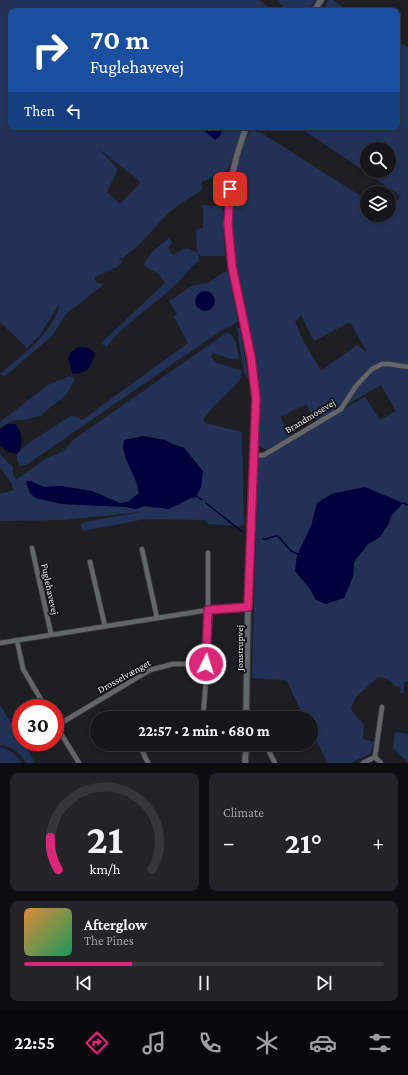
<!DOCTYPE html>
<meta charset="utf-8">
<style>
:root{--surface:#16171c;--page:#232429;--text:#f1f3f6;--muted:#9e9fa3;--line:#35363b;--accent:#db2777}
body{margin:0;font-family:"Crimson Pro",serif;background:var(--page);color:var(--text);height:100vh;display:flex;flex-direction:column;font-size:15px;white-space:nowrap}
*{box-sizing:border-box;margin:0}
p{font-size:13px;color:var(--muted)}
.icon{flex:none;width:22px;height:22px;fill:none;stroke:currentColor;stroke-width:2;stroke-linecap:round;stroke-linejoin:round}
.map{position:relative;height:763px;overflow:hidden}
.drawer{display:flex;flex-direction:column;gap:10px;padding:10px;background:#0c0d0f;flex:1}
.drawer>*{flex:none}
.banner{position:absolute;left:8px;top:8px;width:392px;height:122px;border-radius:8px;box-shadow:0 2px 6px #0003,0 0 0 1px var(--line);background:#1a4fa0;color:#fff;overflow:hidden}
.tools{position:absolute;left:360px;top:142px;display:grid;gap:8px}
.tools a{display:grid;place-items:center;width:36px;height:36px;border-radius:50%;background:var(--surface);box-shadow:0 2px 6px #0003,0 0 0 1px var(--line);font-size:20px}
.speed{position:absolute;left:12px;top:699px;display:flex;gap:8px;font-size:20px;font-weight:700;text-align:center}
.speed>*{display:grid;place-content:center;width:52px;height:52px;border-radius:50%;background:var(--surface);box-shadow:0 2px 6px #0003,0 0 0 1px var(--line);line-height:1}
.speed .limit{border:6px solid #d22;background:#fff;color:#111}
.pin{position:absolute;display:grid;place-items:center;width:34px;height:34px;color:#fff;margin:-17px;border-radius:8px;box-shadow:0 2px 6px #0006}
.me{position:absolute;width:44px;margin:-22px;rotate:4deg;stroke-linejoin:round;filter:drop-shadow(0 0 3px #0008)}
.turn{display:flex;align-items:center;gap:14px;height:84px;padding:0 16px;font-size:18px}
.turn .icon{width:52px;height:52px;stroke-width:2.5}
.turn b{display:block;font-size:28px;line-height:34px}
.then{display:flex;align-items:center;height:38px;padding:0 16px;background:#0003;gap:8px;font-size:15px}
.big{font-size:30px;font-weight:700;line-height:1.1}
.drawer .tile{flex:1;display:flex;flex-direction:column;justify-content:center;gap:6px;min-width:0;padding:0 14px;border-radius:8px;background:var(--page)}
.drawer .dial{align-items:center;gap:0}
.dial svg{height:104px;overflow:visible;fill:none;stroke:var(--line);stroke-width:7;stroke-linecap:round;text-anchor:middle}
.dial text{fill:var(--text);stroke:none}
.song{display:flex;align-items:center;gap:12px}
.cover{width:48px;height:48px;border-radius:6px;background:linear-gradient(135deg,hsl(30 70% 55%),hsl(150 70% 35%))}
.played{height:4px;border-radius:2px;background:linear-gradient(90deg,var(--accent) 30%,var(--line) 30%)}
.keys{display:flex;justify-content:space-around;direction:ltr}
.heat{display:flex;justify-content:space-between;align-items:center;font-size:22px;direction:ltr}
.drawer .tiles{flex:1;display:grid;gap:10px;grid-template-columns:1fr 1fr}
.tile:last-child{grid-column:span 2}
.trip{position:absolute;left:90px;top:711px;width:228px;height:40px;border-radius:20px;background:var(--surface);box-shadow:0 2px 6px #0003,0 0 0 1px var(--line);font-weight:700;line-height:40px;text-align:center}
.tabs{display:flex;height:64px;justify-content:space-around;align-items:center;background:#09090b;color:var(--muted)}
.tabs .icon{width:28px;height:28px}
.tabs .on{color:var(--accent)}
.tabs b{font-size:18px;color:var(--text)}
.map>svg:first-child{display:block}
.green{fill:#223256;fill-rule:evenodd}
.water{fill:#01003c}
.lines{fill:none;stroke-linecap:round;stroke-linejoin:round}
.stream{stroke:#01003c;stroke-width:1.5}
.minor-casing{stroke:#383a3f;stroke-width:6}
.tertiary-casing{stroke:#383a3f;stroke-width:8}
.minor{stroke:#61656c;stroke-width:4.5}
.tertiary{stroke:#61656c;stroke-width:5.5}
.route-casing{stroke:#8e194d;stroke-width:10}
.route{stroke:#db2777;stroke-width:7}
.labels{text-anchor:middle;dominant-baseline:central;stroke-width:4;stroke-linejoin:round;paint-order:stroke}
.street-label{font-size:10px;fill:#e7e9ed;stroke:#14161c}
</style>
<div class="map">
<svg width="408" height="763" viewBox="0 0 408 763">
<rect width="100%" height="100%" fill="#1d1f25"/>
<g class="green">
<path d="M0 0H259L274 11H11V127H243L227 171 201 182 202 190C193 196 182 202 173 209 154 225 142 248 118 260L123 261 119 266 94 278 97 283 104 284 66 314 52 336 4 377 0 374C18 358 58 329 59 304L40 335 27 348 0 322ZM98 148 141 182 120 204 107 192 118 169Z"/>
<path d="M276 0H315L308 11H288Z"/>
<path d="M328 0H333L349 11H322Z"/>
<path d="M397 40 408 47V682H404V693H400V686L397 687 386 678 378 677 356 697 351 707 352 711 364 725 363 739 374 742 371 753 351 763H328L311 731V718H304L288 683 284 680 252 678 258 460 365 397 380 420 396 411 381 385 317 422 306 404 280 417 291 437 267 450 256 445C258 415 260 384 255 354 249 324 236 293 233 263 228 221 233 165 252 127L367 200V215H389V211L401 196 299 127H397ZM367 149H389V171H367ZM301 315 314 341 350 322 367 352 357 345 321 371 303 340 295 322ZM403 503 391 516 389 523 380 537 368 544 354 562 353 577 344 598 316 600 310 589Z"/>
<path d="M203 205 222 206 225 256H201L197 251 196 230 203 228Z"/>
<path d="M169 238 172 243 168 248 173 255 186 248 198 253 199 261C189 268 184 277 175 285 153 306 126 322 106 347L101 343 165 283 159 274 143 265 152 252Z"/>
<path d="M228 271 238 322 222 330 26 465 20 466 17 460V454L29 443 72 415 82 420 188 343 174 317 177 313 169 302 191 286 208 283 221 274Z"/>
<path d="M237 328H240L248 378 244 373Z"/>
<path d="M226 333 231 334 236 343 239 357 237 359H230L213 353 211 357 217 363 242 371 240 380 212 408 203 420 206 423 242 432 244 525 239 526 208 524 205 520 145 519 83 531 80 525 85 522 141 512 64 520 0 521V494L13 490 12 484 0 467V454L13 468V475L16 479C25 474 34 467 42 461 55 453 63 455 73 440ZM143 436 165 440 170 443 184 448 198 465 201 487 197 494 177 506 152 508 145 506 136 509 126 507 62 504 36 498 30 494 26 484 30 481 44 487 61 486 92 491 120 503 127 502 139 493 138 484 122 448Z"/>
<path d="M70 376 75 379 67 394 41 415 24 420H15L0 427V422L48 385Z"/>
<path d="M0 705 21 739V742H23L35 763H26C19 752 13 746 0 745Z"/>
<path d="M395 732 408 734V762L393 749Z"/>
<path d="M0 747 12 752 22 763H0Z"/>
</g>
<g class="water">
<path d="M200 127H223L220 136 215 140Z"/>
<circle cx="205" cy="301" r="10"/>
<path d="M78 347C86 347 92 348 95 355 89 369 88 373 73 374L68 359 71 352Z"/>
<path d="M7 424H15C22 432 25 445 17 454L7 451 0 446V430Z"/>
<path d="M143 436 165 440 170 443 184 448 203 471 201 487 197 494 198 497 191 498 169 509 145 506 136 509 126 507 62 504 36 498 30 493 26 481H30L44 487 61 486 92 491 120 503 128 502 139 493C137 475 120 458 124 440Z"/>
<path d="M365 487 403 503 391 516 389 523 380 537 368 544 354 562 353 577 344 598 326 604 316 600 310 589 295 571 297 555 311 526 317 503 331 494Z"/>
</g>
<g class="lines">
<g class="stream">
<path d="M198 497 202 500"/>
<path d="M206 503 241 531"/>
<path d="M403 503 408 505"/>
<path d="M263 539C269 540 272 535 278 536L291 551 298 554"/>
</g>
<defs>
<g id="minor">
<path d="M254 456 264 455 341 409 356 386 372 369 382 364H389L408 367"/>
<path d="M32 548 51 634"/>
<path d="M142 549 157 618"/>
<path d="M90 562 105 626"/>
<path d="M17 640 23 669 46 708"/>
<path d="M0 643 208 610 248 607"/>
<path d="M203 718 208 652V553"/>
<path d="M55 724 79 763"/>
<path d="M56 726 150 670 173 664H206"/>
<path d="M139 744 148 763"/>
<path d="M205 744 206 747"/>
<path d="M265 744 275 763"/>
<path d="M375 757 382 707"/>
<path d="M363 763 375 757 381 763"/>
</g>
<g id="tertiary">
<path d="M314 11 321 0"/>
<path d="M246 127 237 155 232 176 228 224 232 266 251 357 256 398 248 607 246 718"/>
<path d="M245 763 246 744"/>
</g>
</defs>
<use href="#minor" class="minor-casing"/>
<use href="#tertiary" class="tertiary-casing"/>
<use href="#minor" class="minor"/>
<use href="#tertiary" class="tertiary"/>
</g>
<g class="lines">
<defs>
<path id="route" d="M206 664 208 610 248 607 256 398 251 357 232 266 228 224 230 189"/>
</defs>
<use href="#route" class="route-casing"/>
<use href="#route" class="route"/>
</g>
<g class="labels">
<g class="street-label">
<text transform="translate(310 416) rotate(-31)">Brandmosevej</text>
<text transform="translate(50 589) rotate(78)">Fuglehavevej</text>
<text transform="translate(239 648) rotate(-90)">Jonstrupvej</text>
<text transform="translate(124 676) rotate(-29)">Drosselvænget</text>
</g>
</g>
</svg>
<div class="tools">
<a><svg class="icon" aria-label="search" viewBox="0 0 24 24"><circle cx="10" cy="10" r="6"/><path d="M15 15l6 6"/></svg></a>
<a><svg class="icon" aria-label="layers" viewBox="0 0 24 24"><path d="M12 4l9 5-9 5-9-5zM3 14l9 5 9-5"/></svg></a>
</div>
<div class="speed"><div class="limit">30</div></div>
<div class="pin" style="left:230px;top:189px;background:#d93025"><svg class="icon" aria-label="arrive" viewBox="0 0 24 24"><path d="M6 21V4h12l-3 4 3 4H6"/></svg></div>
<svg class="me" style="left:206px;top:664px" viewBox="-20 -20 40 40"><circle r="17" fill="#db2777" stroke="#fff" stroke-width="3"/><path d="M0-11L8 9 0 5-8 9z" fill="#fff"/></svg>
<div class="trip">22:57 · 2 min · 680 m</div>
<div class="banner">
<div class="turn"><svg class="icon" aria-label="right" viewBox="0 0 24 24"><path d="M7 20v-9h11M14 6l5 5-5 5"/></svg><div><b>70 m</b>Fuglehavevej</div></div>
<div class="then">Then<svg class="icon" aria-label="left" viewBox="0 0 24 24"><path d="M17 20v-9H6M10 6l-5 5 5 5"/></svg></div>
</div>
</div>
<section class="drawer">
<div class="tiles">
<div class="tile dial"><svg viewBox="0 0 100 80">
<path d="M14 69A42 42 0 1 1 86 69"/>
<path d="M14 69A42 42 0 0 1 8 44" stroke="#db2777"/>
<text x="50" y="56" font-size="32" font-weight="700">21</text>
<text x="50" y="72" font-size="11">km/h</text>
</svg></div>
<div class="tile"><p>Climate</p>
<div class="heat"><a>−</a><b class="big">21°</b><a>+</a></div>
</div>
<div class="tile">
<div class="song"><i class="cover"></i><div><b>Afterglow</b><p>The Pines</p></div></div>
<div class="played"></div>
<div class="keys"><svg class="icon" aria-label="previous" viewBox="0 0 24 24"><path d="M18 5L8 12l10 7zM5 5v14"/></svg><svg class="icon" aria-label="pause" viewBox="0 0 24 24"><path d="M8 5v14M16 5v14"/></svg><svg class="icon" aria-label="next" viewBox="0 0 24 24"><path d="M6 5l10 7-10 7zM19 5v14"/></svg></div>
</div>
</div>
</section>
<nav class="tabs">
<b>22:55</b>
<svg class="icon on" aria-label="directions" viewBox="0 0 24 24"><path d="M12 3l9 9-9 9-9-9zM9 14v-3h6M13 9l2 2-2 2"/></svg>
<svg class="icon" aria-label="music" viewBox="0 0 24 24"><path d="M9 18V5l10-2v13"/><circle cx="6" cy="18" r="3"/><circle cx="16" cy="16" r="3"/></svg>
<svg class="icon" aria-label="phone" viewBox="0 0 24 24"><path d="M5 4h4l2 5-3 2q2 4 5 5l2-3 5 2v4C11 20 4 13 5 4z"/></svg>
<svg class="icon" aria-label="climate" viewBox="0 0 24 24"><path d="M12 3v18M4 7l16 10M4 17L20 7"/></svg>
<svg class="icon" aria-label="car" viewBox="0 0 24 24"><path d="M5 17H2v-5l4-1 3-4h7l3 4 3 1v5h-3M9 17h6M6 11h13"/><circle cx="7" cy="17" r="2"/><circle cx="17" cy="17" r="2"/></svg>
<svg class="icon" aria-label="filters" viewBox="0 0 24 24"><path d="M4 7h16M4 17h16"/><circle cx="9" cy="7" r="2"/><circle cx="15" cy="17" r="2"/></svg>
</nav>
